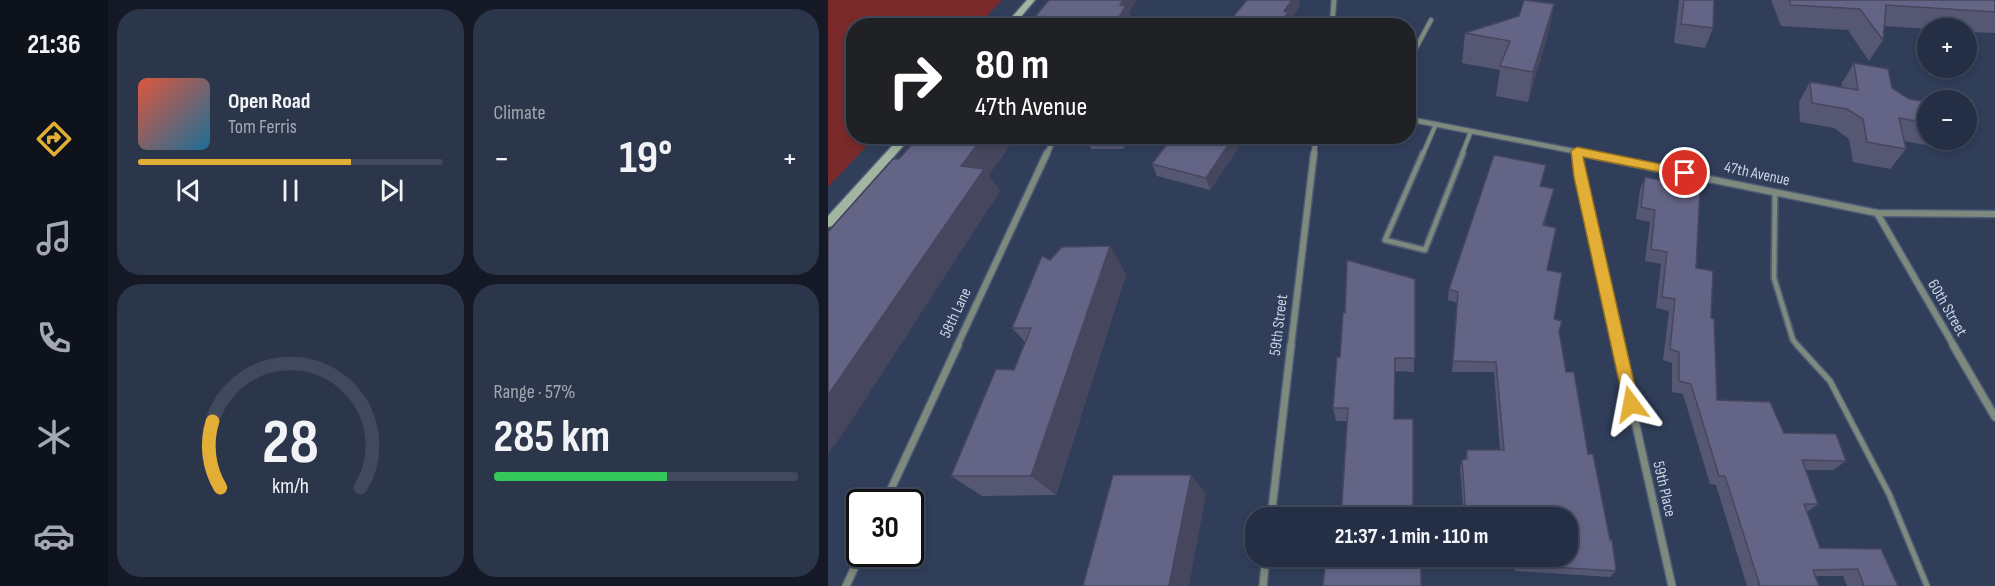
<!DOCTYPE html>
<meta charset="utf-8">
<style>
:root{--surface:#242e44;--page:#2c364b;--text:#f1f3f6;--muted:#a3a8b2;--line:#414a5d;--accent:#e3ae35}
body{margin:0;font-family:"Sofia Sans Condensed",sans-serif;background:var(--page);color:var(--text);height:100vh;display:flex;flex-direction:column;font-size:22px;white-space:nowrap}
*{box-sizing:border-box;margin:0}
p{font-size:20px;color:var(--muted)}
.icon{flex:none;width:33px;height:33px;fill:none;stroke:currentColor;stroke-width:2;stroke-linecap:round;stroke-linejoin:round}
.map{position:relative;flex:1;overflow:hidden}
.side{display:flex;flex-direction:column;gap:9px;padding:9px;background:#141925;width:720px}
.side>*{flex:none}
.banner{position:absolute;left:18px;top:18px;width:570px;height:126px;border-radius:24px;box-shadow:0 3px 9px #0003,0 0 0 2px var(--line);background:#202124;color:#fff;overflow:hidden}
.buttons{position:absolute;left:1089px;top:18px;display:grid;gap:12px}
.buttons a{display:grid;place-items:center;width:60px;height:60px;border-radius:50%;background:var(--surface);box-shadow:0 3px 9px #0003,0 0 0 2px var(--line);font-size:30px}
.speed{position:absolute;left:18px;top:489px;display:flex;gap:12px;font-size:30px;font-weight:700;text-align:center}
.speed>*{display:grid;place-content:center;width:78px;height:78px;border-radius:50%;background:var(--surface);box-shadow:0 3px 9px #0003,0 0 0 2px var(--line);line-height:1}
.speed .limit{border:3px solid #111;border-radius:9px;background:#fff;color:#111}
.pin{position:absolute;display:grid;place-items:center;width:51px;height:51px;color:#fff;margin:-26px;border:3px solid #fff;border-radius:50%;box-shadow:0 2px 6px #0007}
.me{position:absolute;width:66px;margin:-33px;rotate:347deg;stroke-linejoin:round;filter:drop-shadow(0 0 4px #0008)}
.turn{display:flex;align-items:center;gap:21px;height:126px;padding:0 30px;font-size:27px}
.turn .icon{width:78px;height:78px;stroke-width:2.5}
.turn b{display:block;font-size:42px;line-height:51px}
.big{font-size:45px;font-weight:700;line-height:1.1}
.side .widget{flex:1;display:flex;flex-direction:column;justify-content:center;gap:9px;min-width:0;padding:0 21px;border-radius:24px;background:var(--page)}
.side .dial{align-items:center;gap:0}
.dial svg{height:156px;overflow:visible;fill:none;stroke:var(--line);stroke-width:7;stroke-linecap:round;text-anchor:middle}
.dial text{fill:var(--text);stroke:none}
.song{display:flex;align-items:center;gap:18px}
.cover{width:72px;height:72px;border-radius:9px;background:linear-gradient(135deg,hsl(10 70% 55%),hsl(200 70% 35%))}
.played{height:6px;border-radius:3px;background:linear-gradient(90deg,var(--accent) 70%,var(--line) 70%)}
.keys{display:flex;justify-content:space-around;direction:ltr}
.heat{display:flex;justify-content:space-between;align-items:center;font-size:33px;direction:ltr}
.charge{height:9px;border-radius:4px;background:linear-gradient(90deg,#34c759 57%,var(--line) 0)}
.side .tiles{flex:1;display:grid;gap:9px;grid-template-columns:repeat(2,1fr)}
.trip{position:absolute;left:417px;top:507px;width:333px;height:60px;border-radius:24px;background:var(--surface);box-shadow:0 3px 9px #0003,0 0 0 2px var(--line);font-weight:700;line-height:60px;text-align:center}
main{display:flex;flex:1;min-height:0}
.tab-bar{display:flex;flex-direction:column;width:108px;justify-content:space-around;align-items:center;background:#0e121b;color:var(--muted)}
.tab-bar .icon{width:42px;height:42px}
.tab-bar .selected{color:var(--accent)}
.tab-bar b{font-size:27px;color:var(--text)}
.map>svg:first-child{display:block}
.green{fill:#7a2a2a}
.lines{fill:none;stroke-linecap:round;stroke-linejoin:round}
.lane-far2-casing{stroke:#4f5c76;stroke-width:6}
.lane-far1-casing{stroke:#4f5c76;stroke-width:8}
.lane-casing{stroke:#4f5c76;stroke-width:8}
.street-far2-casing{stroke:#4f5c76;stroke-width:7}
.street-far1-casing{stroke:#4f5c76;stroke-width:9}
.street-casing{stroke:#4f5c76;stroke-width:10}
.secondary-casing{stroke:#4f5c76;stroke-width:3}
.lane-far2{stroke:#7e8a7e;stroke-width:4}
.lane-far1{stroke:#7e8a7e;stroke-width:4.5}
.lane{stroke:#7e8a7e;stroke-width:5}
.street-far2{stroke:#7e8a7e;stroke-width:4.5}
.street-far1{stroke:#7e8a7e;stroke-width:6}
.street{stroke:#7e8a7e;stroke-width:7}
.secondary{fill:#a2b5a1;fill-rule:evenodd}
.wall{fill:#565773}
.shaded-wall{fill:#46475e}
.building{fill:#646586;stroke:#46475e;stroke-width:1.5}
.route{fill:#e3ae35;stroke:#947122;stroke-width:1.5}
.labels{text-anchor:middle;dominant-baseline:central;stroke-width:4.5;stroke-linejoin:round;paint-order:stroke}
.street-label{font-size:16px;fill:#cad3e5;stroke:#303e5a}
</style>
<main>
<nav class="tab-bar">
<b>21:36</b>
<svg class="icon selected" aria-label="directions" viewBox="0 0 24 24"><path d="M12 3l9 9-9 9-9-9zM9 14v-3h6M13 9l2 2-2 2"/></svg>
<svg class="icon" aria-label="music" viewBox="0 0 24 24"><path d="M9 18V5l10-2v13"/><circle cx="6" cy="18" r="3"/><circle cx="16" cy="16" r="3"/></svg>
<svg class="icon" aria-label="phone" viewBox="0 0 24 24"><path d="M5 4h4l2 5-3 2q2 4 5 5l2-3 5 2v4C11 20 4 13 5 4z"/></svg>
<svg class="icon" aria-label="climate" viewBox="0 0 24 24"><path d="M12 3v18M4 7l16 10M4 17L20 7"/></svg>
<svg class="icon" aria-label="car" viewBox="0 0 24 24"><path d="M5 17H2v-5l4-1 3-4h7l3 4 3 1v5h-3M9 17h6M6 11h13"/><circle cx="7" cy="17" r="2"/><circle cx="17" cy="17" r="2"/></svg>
</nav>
<section class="side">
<div class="tiles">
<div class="widget">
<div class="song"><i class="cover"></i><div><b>Open Road</b><p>Tom Ferris</p></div></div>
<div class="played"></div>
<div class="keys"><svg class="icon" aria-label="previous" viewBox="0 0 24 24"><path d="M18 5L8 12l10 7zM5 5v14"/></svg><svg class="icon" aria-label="pause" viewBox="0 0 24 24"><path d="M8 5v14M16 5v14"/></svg><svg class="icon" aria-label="next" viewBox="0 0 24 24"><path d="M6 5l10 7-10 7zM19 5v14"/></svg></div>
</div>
<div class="widget"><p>Climate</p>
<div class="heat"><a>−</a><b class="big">19°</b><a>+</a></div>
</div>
<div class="widget dial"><svg viewBox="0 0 100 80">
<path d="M14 69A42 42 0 1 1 86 69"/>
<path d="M14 69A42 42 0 0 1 10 35" stroke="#e3ae35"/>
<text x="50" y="56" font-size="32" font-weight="700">28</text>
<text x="50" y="72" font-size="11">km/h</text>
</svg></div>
<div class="widget"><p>Range · 57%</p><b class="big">285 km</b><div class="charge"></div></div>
</div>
</section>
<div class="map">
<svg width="1167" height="586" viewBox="0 0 1167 586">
<rect width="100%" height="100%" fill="#303e5a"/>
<path class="green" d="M0 0H174L150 25 26 26V136L47 137 0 187Z"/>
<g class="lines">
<defs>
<g id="lane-far2">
<path d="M580 63 603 20"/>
<path d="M595 154 608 124"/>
<path d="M634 154 643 131"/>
</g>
<g id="lane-far1">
<path d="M595 153 557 240 597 250 635 153"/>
<path d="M947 192 946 278 965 340 970 346"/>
</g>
<path id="lane" d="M969 345 1002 381 1061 494 1099 586"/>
<g id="street-far2">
<path d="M504 26 506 0"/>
<path d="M580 119 761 154"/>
<path d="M749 151V154"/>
<path d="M219 154 227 136"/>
<path d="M486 154 488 136"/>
</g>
<g id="street-far1">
<path d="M749 153 752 177 790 346"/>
<path d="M753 153 1049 213 1167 214"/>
<path d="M1049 213 1126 346"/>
<path d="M129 346 219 153"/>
<path d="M463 346 486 153"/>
</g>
<g id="street">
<path d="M790 345 844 586"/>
<path d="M1125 345 1167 417"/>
<path d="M57 502 130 345"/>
<path d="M443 518 463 345"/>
<path d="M18 586 33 554"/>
<path d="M435 586 438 556"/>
</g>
<g id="secondary">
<path d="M199 0H207L185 26H176Z"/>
<path d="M73 136H84L4 226 0 227V216Z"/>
</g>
</defs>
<use href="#lane-far2" class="lane-far2-casing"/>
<use href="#lane-far1" class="lane-far1-casing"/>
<use href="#lane" class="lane-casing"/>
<use href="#street-far2" class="street-far2-casing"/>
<use href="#street-far1" class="street-far1-casing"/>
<use href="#street" class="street-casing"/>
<use href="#secondary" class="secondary-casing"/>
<use href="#lane-far2" class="lane-far2"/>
<use href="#lane-far1" class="lane-far1"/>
<use href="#lane" class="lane"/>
<use href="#street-far2" class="street-far2"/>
<use href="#street-far1" class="street-far1"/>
<use href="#street" class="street"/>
<use href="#secondary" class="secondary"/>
</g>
<g class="wall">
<path d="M851 0H886L885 28 877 48 846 43Z"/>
<path d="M943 0H1167V33L1138 32V28L1100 29 1056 26 1055 40 1041 61 1020 30 953 26Z"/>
<path d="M726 4 720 34 700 102 668 96 672 70 634 63 637 33Z"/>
<path d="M301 12 303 17 321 20 322 26H210L206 18Z"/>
<path d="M1026 63 1081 99 1100 102V140H1114L1108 147 1076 141 1078 149 1062 169 1025 162 1021 139 1006 128 972 122 971 102 982 82 1014 87V83Z"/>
<path d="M257 136H301L296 149H263Z"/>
<path d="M418 136 382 190 329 176 324 164Z"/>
<path d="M817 177 868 268 883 318 889 400 956 433 1018 461 1005 470H977L990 504 979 512 992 548 1070 586H1019L1015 576H988L991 586H919L888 485 882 484 855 394 844 392V363L835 360 841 311 828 308 833 264 817 261 822 222 808 219 812 190Z"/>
<path d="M713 186 726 189 716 226 719 270 726 319 731 331 738 372 760 454 788 571 782 577 687 571V556H740V518H636L632 468 634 460H637L639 450H672L666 372H624L629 303 620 300 621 289Z"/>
<path d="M222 260 298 274 228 495 154 496 123 476 186 370 197 342 184 328Z"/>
<path d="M587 279 586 372 567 371 519 421H508L505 408 512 357Z"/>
</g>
<g class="shaded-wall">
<path d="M295 0H309L301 12 304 19 292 15V5Z"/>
<path d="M464 0H471L472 6 462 20 463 26H451L456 11Z"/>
<path d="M726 4 720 34 700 102 705 72Z"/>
<path d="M321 20 322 26H316Z"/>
<path d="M156 136H189L161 175 172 191 20 426 0 454V395L133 166Z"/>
<path d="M291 136H301L296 149 291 137Z"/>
<path d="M406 136H418L382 190 378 178Z"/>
<path d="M282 246 298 274 228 495 203 476Z"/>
<path d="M363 475 378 494 361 586H341Z"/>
</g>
<g class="building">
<path d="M221 0H295L292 5 298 6 292 15 321 20 316 26H241L240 25 243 21 206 18Z"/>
<path d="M419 0H464L456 11 460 12 451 26H383L387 21 400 23Z"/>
<path d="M696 0 726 4 705 72 672 66 682 41 637 33 691 16Z"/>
<path d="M856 0H886L885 28 853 24Z"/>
<path d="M961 0H1167V12L1058 5 1055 40 1032 9 963 5Z"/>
<path d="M1026 63 1060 69 1064 88 1081 99 1100 102V123L1071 118 1078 149 1039 142 1035 119 1019 109 984 103 982 82 1030 90Z"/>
<path d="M91 136H156L133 166 156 169 0 395V232L65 159H71Z"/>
<path d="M257 136H291L257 137Z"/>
<path d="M345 136H406L378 178 324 164Z"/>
<path d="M666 155 718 165 712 186 726 189 715 225 728 228 719 270 734 273 726 319 734 321 731 331 738 372H746L760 454H765L782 540H784L788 571 691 565 690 556H740V518H638L634 460 639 459V450H676L668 362 625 361 630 292 621 289Z"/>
<path d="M817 177 872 188 868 268 885 271 883 318 886 319 889 400 942 402 956 433 1008 434 1018 461 974 460 990 504H976L992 548 1053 549 1070 586H1036L1030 569 985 570 991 586H932L897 476H891L863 384 851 381V352L842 349 847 299 834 297 839 252 823 249 827 210 813 207Z"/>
<path d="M282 246 203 476H123L168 369 186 370 203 328H184L214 256 222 260 234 247Z"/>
<path d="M519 260 587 279V358H567L566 419H585V518H513L520 408H505L509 357H512L515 313H517Z"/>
<path d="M285 475H363L341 586H255Z"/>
<path d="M498 556H593V586H495Z"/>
</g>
<path class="route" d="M749 147 857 169 863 173 857 177 755 157 811 404 809 409 803 411 798 409 796 404 746 177 743 151Z"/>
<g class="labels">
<g class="street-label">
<text transform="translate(929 174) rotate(12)">47th Avenue</text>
<text transform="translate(1119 308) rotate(60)">60th Street</text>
<text transform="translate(128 313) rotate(-65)">58th Lane</text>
<text transform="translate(451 325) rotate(-83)">59th Street</text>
<text transform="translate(836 489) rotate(77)">59th Place</text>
</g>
</g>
</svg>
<div class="buttons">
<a>+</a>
<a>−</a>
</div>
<div class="speed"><div class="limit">30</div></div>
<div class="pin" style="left:857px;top:173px;background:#d93025"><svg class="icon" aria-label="arrive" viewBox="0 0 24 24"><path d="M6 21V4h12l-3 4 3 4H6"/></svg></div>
<svg class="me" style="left:803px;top:404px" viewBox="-20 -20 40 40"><path d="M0-17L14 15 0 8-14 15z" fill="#e3ae35" stroke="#fff" stroke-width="4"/></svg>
<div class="trip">21:37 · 1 min · 110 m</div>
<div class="banner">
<div class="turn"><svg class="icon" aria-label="right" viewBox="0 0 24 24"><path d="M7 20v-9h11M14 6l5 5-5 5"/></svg><div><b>80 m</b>47th Avenue</div></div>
</div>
</div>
</main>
